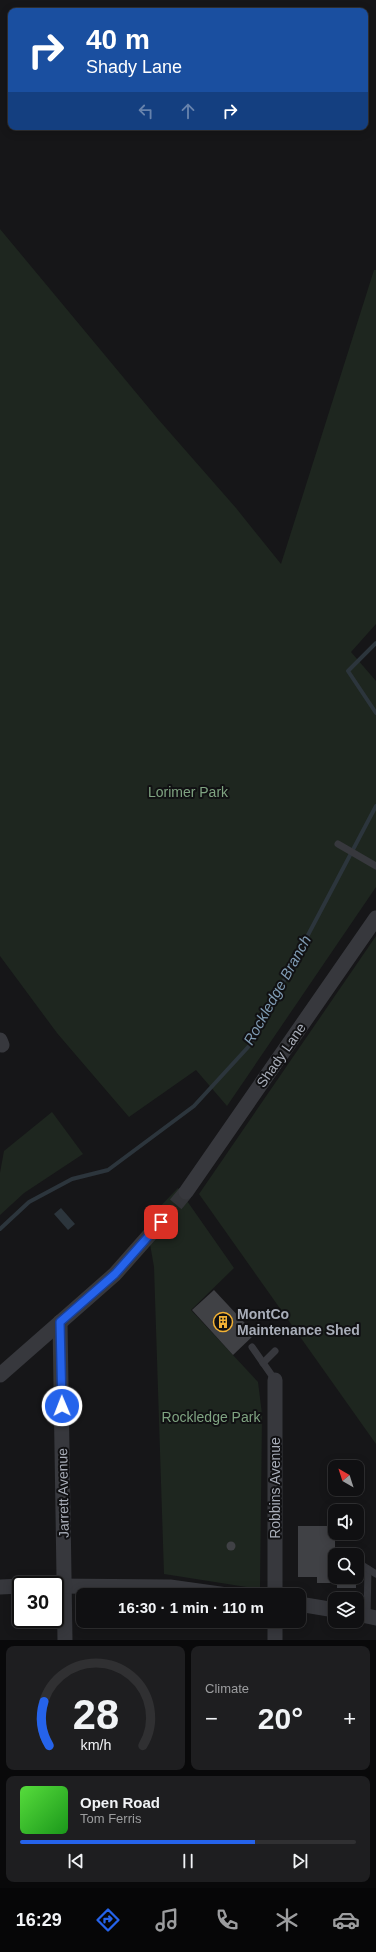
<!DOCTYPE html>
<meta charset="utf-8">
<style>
:root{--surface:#101012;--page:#1e1e20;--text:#f1f3f6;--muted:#9c9d9f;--line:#303032;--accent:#2563eb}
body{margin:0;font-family:Arial,sans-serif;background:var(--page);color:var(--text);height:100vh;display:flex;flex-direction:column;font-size:15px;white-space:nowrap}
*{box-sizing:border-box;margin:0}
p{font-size:13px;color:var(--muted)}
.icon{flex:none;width:22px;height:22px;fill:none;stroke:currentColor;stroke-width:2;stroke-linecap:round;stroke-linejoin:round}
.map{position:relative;height:1640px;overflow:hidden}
.side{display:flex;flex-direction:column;gap:6px;padding:6px;background:#09090a;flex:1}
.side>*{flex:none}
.banner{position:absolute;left:8px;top:8px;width:360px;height:122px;border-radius:8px;box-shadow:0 2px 10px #0003,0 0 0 1px var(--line);background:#1a4fa0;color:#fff;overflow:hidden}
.needle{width:26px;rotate:321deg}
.buttons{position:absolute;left:328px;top:1460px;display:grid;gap:8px}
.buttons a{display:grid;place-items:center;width:36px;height:36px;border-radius:8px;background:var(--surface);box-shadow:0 2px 10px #0003,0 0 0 1px var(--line);font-size:20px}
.speed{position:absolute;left:12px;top:1576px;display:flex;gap:8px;font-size:20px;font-weight:700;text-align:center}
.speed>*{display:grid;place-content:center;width:52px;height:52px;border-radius:50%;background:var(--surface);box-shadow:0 2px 10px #0003,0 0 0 1px var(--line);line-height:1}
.speed .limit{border:2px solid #111;border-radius:6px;background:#fff;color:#111}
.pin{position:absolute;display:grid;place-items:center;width:34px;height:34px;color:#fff;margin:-17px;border-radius:8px;box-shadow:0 2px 6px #0006}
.me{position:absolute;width:44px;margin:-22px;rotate:359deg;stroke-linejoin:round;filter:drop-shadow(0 0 3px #0008)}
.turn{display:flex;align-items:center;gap:14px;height:84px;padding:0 12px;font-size:18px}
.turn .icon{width:52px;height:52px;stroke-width:2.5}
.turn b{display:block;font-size:28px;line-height:34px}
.lanes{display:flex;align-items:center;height:38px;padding:0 12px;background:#0003;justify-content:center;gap:20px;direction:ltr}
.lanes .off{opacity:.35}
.big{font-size:30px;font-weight:600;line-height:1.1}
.side .card{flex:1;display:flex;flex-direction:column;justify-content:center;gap:6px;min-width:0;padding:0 14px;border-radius:8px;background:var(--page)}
.side .dial{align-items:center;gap:0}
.dial svg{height:104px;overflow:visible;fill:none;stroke:var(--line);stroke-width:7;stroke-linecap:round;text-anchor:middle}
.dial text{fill:var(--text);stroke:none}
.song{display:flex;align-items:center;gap:12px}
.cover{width:48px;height:48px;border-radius:6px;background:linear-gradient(135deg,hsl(110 70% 55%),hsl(120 70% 35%))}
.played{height:4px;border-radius:2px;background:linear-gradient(90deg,var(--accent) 70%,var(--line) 70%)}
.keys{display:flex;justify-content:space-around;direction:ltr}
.heat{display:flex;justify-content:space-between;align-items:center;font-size:22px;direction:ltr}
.side .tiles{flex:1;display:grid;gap:6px;grid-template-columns:1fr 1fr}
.card:last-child{grid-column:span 2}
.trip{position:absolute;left:76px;top:1588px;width:230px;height:40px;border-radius:8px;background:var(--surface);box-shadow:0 2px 10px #0003,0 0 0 1px var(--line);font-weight:600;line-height:40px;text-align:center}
.menu{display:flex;height:64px;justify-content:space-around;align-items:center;background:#060607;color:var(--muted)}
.menu .icon{width:28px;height:28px}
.menu .on{color:var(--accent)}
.menu b{font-size:18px;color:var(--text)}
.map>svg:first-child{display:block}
.green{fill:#1e261f}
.water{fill:#2c353c}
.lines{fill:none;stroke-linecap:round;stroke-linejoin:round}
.stream{stroke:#2c353c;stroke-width:4}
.building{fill:#404145}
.minor-tunnel{stroke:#333438;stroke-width:15;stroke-dasharray:15 8;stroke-linecap:butt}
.service{stroke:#37383d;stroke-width:7}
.minor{stroke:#37383d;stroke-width:15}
.route-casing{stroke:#184099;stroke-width:10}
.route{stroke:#2563eb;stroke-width:7}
.labels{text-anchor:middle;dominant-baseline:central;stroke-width:4;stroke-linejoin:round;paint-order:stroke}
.park-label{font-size:14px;fill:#7fa381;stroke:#111113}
.street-label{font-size:14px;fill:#a8adb8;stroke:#111113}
.poi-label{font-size:14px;font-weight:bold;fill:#a8adb8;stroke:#111113;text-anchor:start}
.water-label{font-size:15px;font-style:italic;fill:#7f9bb3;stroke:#111113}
</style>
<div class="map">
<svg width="376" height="1640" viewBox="0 0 376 1640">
<rect width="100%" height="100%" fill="#161618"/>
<g class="green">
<path d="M0 229 158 419 236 508 281 564 374 270H376V624L351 652 376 681V887L227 1106 196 1070 129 1117 57 1033 0 956Z"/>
<path d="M376 936V1444L199 1194Z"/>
<path d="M52 1112 83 1154 24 1193 0 1215V1173L4 1151Z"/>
<path d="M178 1188 234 1268 191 1310 258 1382 262 1414 260 1589 164 1574 154 1267 146 1221Z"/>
</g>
<path class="water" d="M61 1208 75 1224 68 1230 54 1214Z"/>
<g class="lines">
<g class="stream">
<path d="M376 643 348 671 376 713"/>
<path d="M0 1229 29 1202 72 1179 108 1170 194 1106 250 1045 376 806"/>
</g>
</g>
<g class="building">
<path d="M214 1290 255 1334 233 1355 192 1310Z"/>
<path d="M298 1526H335V1577H356V1588H337V1583H317V1577H298Z"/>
<circle cx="231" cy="1546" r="4.5"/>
</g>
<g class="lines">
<path class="minor-tunnel" d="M161 1222 186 1192"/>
<g class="service">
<path d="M338 844 376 866"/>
<path d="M252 1347 275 1380"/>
<path d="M263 1363 275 1351"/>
<path d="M346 1553 348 1555"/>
<path d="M357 1562 368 1569 367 1616"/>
<path d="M368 1569 376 1574"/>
</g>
<g class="minor">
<path d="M0 1040 2 1045"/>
<path d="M186 1192 376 918"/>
<path d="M60 1322 65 1640"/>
<path d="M0 1375 115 1274 161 1222"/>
<path d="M55 1586 170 1587 227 1595"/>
<path d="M0 1587 21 1586"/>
<path d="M275 1595V1380"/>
<path d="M299 1604 335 1610"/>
<path d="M357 1614 376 1618"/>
<path d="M275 1621V1640"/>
</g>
</g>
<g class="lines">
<defs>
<path id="route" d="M62 1406 60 1322 115 1274 161 1222"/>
</defs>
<use href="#route" class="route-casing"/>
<use href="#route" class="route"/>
</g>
<defs>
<symbol id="building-ring" viewBox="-11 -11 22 22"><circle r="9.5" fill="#111113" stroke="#f2b134" stroke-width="1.5"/><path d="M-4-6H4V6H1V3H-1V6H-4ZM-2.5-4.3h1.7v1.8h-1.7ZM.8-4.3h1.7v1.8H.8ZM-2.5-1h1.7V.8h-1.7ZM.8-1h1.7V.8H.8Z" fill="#f2b134"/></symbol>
</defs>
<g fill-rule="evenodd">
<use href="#building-ring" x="212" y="1311" width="22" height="22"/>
</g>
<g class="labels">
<g class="park-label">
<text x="188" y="792">Lorimer Park</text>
<text x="211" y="1417">Rockledge Park</text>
</g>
<g class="street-label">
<text transform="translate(281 1055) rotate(-55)">Shady Lane</text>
<text transform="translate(275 1488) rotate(-90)">Robbins Avenue</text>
<text transform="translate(63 1493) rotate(-91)">Jarrett Avenue</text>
</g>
<g class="poi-label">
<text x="237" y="1314">MontCo<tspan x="237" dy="16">Maintenance Shed</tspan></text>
</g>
<g class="water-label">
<text transform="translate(277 990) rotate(-61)">Rockledge Branch</text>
</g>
</g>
</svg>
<div class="buttons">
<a><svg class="needle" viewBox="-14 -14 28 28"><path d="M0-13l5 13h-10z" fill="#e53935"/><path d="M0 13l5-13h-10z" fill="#9c9d9f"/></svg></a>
<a><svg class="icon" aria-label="sound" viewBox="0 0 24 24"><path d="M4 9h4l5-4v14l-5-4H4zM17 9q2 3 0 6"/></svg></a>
<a><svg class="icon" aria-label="search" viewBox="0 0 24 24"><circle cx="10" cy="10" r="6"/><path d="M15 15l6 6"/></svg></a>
<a><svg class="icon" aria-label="layers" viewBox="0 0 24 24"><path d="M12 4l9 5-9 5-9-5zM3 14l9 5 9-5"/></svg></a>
</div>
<div class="speed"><div class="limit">30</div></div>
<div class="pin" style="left:161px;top:1222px;background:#d93025"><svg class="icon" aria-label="arrive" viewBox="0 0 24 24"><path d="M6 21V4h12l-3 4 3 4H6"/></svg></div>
<svg class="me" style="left:62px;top:1406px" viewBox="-20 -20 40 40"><circle r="17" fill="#2563eb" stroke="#fff" stroke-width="3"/><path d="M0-11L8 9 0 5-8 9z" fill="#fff"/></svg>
<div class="trip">16:30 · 1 min · 110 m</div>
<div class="banner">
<div class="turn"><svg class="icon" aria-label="right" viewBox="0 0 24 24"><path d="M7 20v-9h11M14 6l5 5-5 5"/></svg><div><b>40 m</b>Shady Lane</div></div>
<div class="lanes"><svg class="icon off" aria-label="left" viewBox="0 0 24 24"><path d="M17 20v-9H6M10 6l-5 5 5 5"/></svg><svg class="icon off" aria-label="ahead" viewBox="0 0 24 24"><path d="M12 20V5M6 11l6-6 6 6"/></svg><svg class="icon" aria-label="right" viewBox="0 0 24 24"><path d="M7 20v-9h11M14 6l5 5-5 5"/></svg></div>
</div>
</div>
<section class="side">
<div class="tiles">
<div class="card dial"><svg viewBox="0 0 100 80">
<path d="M14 69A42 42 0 1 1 86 69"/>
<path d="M14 69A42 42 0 0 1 10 35" stroke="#2563eb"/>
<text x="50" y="56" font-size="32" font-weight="700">28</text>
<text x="50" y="72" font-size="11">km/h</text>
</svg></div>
<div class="card"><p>Climate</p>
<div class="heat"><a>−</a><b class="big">20°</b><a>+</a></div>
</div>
<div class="card">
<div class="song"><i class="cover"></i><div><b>Open Road</b><p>Tom Ferris</p></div></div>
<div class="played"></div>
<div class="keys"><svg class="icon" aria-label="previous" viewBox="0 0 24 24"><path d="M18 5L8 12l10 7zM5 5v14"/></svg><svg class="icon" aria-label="pause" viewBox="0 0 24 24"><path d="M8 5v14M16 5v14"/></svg><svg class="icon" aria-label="next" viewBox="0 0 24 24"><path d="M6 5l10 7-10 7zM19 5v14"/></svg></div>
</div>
</div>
</section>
<nav class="menu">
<b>16:29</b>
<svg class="icon on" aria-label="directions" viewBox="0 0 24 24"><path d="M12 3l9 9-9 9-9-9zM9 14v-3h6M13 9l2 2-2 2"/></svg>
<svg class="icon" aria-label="music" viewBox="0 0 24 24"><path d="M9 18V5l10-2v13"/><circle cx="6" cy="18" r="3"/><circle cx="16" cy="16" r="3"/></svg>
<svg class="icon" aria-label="phone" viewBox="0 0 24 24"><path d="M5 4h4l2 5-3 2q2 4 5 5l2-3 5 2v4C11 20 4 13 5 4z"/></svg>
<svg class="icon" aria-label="climate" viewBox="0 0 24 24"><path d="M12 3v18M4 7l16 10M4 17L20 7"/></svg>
<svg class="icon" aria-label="car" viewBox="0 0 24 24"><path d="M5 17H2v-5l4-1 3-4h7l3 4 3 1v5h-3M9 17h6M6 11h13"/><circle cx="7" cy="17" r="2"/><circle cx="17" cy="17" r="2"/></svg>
</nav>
